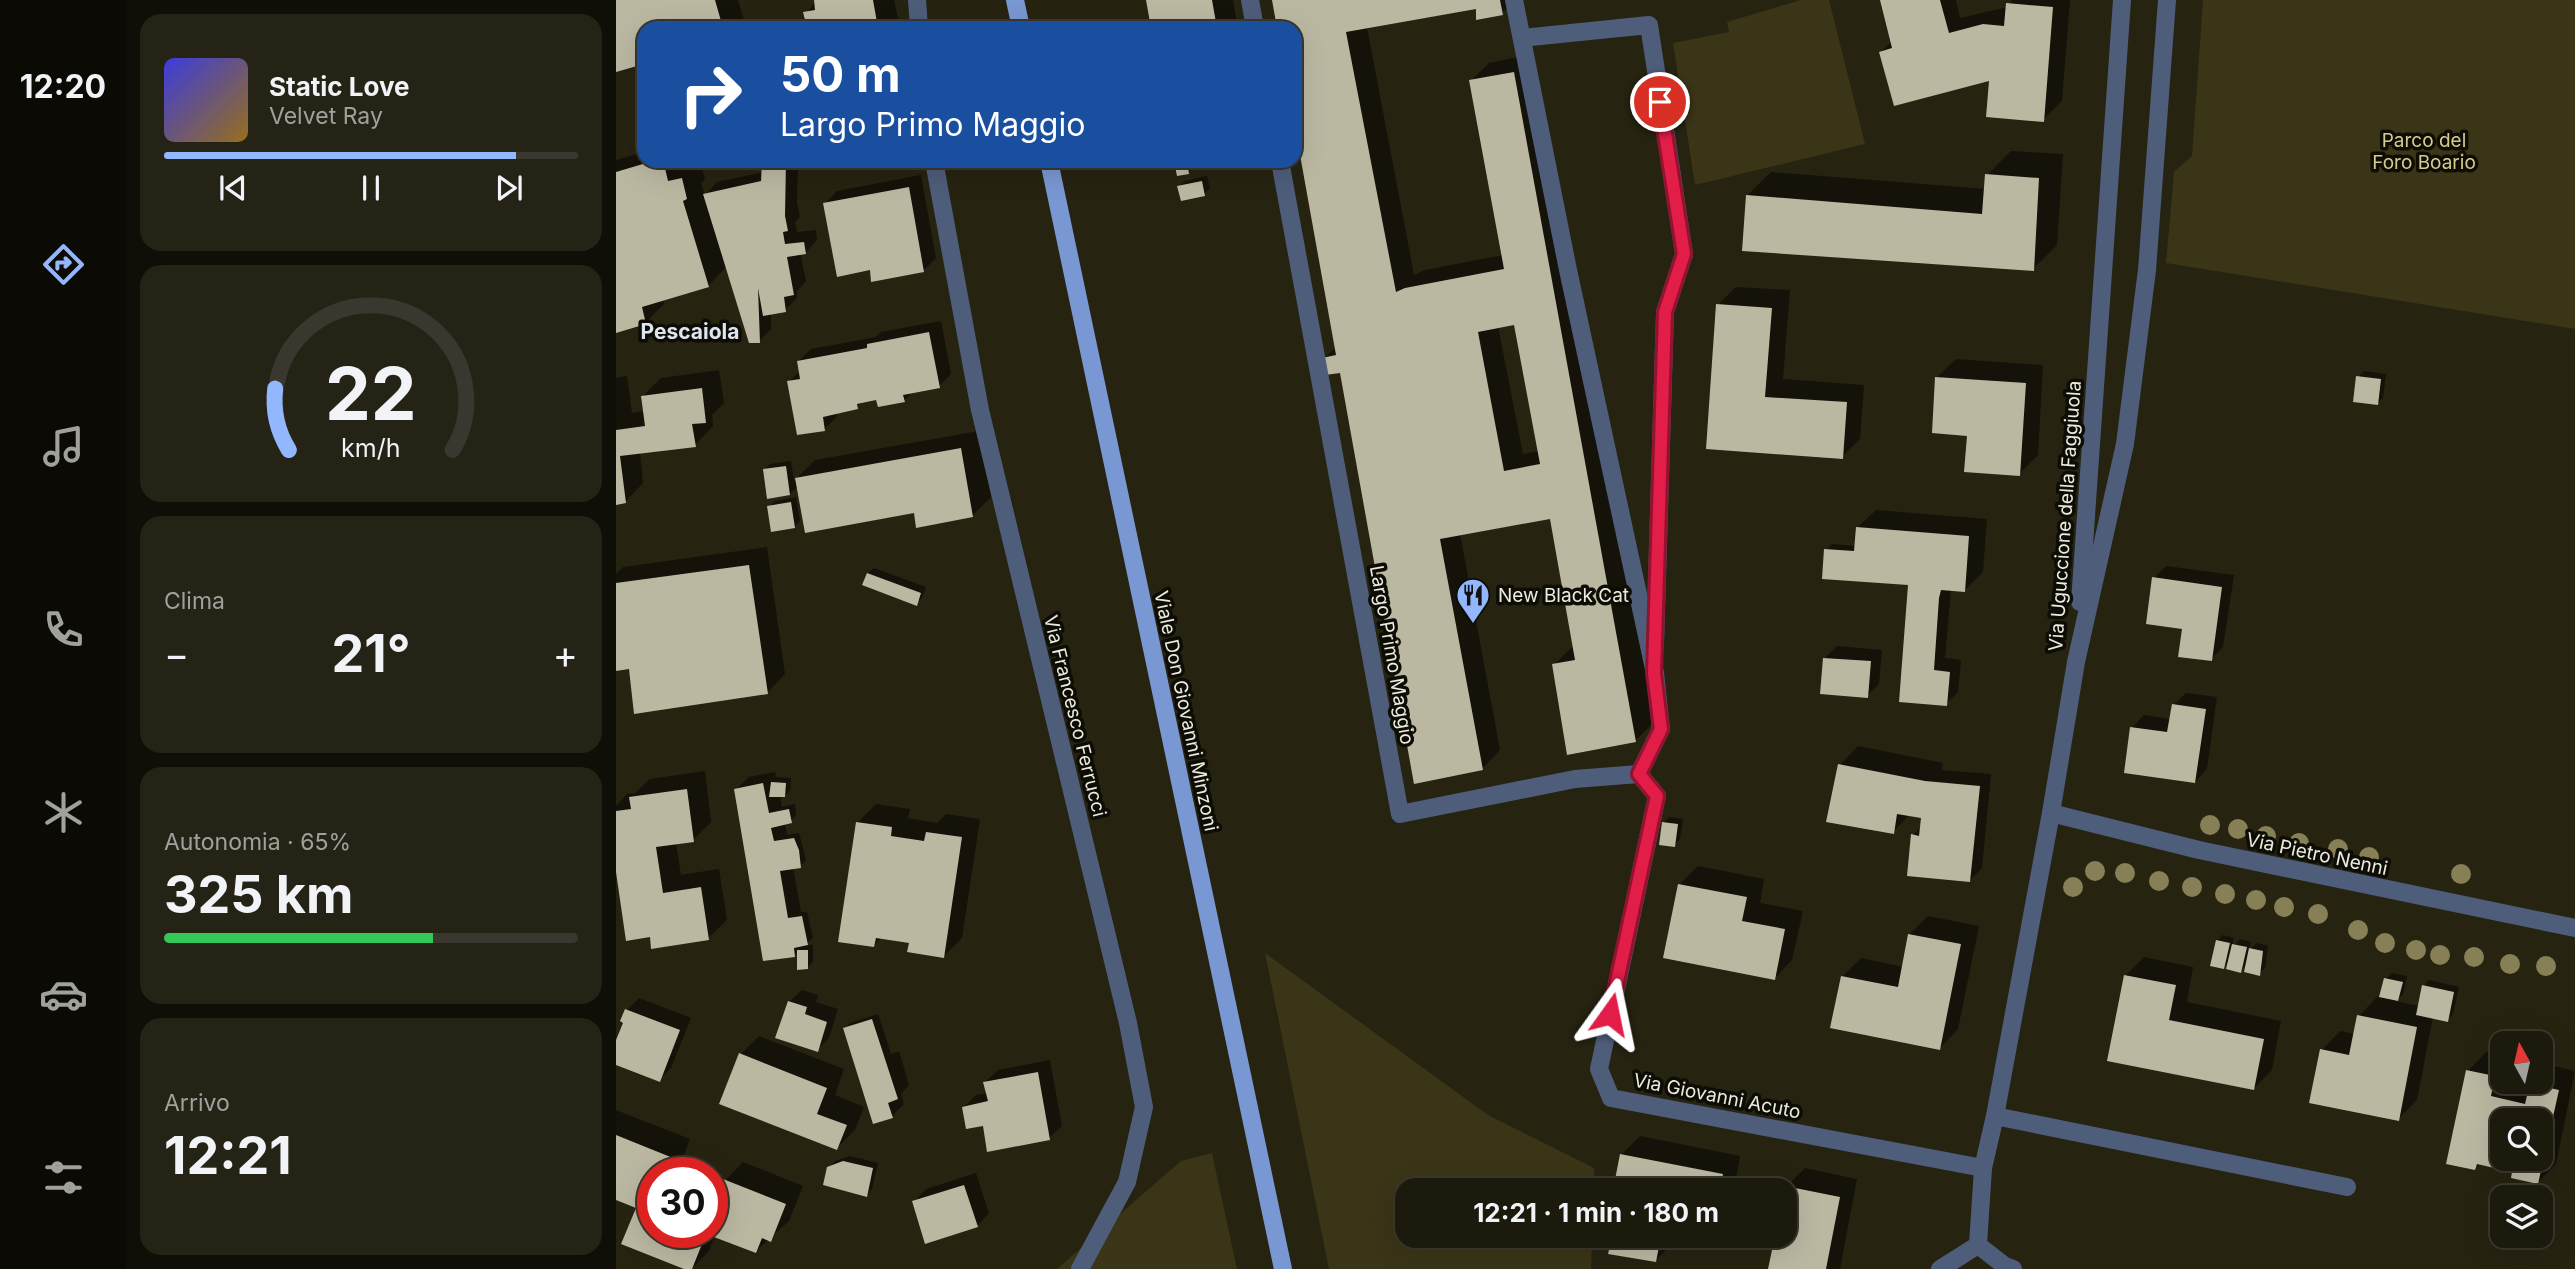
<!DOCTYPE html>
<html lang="it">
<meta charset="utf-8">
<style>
:root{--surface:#1c1a0d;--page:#252316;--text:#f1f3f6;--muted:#a0a19d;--line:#3a382e;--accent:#93b7fd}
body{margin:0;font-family:Inter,sans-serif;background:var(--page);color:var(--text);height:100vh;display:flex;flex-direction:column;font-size:26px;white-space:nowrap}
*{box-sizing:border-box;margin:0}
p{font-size:23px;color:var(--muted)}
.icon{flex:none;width:38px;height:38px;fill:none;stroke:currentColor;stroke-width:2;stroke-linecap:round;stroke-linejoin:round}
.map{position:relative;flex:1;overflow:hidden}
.drawer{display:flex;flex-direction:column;gap:14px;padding:14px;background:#0f0e07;width:490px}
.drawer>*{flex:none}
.hud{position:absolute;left:21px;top:21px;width:665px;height:147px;border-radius:21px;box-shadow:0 7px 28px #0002,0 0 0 2px var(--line);background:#1a4fa0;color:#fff;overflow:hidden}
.needle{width:46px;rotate:352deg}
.fabs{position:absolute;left:1874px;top:1031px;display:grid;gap:14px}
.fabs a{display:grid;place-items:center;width:63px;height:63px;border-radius:14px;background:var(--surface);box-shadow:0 7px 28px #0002,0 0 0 2px var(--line);font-size:35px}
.speed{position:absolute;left:21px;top:1157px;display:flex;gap:14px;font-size:35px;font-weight:700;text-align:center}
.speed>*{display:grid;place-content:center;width:91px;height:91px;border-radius:50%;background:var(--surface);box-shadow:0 7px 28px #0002,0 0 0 2px var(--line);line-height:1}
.speed .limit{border:10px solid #d22;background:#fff;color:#111}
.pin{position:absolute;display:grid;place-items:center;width:60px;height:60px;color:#fff;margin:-30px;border:4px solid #fff;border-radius:50%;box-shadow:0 2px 7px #0007}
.me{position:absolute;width:77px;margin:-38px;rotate:12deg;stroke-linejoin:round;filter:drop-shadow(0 0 5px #0008)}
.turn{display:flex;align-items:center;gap:24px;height:147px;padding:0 28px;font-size:32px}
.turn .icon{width:91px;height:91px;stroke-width:2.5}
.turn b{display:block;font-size:49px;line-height:60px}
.big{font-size:52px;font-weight:700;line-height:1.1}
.drawer .tile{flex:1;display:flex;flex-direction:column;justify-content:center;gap:10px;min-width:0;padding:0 24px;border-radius:21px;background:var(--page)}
.drawer .dial{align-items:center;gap:0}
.dial svg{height:182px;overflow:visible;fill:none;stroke:var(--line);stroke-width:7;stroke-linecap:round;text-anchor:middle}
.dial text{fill:var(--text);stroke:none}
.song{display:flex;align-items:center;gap:21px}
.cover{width:84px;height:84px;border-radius:10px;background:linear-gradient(135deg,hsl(240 70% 55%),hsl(40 70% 35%))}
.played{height:7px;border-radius:4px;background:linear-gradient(90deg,var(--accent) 85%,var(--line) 85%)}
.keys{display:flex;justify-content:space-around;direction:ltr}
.heat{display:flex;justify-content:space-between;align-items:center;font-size:38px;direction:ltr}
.charge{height:10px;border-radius:5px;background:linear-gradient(90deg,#34c759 65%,var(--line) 0)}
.trip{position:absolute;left:779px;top:1178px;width:402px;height:70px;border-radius:21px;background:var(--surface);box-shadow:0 7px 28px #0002,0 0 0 2px var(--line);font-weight:700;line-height:70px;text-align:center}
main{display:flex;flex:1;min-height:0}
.tabs{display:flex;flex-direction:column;width:126px;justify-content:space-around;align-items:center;background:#0b0a05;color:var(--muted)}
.tabs .icon{width:49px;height:49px}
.tabs .active{color:var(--accent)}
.tabs b{font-size:32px;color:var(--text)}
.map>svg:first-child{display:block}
.green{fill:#3a3517}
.shadow{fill:#0007;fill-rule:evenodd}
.building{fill:#bbb8a2;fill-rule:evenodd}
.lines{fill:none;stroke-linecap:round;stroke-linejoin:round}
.minor{stroke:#4e5d7a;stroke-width:18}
.major{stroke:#7997d2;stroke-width:18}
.tree{fill:#877f55}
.route-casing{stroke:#92132f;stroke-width:18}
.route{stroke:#e11d48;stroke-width:12}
.labels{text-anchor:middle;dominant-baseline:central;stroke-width:7;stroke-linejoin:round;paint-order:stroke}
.park-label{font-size:19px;fill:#d6cb8d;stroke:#0d0c05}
.street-label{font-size:19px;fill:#ecebe0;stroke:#0d0c05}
.poi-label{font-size:19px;fill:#ecebe0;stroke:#0d0c05;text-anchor:start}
.neighbourhood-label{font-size:21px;font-weight:bold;fill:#dde5f2;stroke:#0d0c05}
</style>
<main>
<nav class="tabs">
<b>12:20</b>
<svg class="icon active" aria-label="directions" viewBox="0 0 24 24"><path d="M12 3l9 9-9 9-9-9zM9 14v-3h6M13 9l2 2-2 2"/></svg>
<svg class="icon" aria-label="music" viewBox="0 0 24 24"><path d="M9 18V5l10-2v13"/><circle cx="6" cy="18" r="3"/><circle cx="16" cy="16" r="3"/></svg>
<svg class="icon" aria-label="phone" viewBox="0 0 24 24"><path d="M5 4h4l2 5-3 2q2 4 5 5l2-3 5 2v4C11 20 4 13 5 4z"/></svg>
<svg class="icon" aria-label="climate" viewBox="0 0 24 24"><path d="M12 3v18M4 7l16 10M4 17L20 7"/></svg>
<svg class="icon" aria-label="car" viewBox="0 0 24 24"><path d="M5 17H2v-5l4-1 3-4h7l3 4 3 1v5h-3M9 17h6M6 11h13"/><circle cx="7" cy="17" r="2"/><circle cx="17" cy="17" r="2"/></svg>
<svg class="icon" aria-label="filters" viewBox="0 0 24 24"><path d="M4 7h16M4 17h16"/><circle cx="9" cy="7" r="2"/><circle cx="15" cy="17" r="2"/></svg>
</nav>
<section class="drawer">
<div class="tile">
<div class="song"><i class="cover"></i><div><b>Static Love</b><p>Velvet Ray</p></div></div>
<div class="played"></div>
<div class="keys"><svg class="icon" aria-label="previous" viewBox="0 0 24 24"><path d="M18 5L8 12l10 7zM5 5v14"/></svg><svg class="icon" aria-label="pause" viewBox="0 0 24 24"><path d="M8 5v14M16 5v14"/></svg><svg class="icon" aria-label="next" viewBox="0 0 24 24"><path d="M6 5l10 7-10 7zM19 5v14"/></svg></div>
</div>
<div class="tile dial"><svg viewBox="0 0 100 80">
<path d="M14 69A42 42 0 1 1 86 69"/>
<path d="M14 69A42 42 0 0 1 8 42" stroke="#93b7fd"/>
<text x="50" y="56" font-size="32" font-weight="700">22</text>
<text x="50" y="72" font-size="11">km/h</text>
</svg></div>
<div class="tile"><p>Clima</p>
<div class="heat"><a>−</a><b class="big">21°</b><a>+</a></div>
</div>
<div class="tile"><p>Autonomia · 65%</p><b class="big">325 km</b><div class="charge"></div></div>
<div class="tile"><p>Arrivo</p><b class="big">12:21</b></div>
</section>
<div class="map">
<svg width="1959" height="1269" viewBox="0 0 1959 1269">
<rect width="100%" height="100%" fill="#262311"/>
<g class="green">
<path d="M1185 0H1213L1249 144 1079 185 1057 43 1113 32 1111 22Z"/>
<path d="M1587 0H1959V329L1550 263 1558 172 1576 156Z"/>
<path d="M649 953 872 1115 978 1168V1190H791V1236H976L975 1269H713Z"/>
<path d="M596 1153 621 1269H441L565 1161Z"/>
</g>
<g class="shadow">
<path d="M0 0H122L128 20 120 28H28V62L0 70Z"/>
<path d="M200 0H278L284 28H181Z"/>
<path d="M532 0H617L620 18 610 28H537Z"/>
<path d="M658 0H899L886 13 861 7 751 27 798 275 809 270 887 255 855 81 873 63 916 54 1038 722 1019 741 938 665 957 646 935 517 844 534 884 750 866 769 725 371 708 359 720 347 679 117V28H663ZM900 323 924 451 907 454 882 326Z"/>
<path d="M1266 0H1340L1344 18 1392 7 1396 0H1454L1446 101 1427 120 1375 79 1265 52 1276 41Z"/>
<path d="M1395 151 1447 154 1441 245 1417 269 1131 196 1155 172 1370 189 1371 175Z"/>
<path d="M28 152V161H70V164L84 161 89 179 85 183 89 195 101 182 148 172V161H182L181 202 184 217 179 222 181 232 200 230 201 240 189 253H184L190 281 181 291V298L169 310 155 313V329L143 341 111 266 92 286 47 299 48 304 29 323 0 331V160Z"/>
<path d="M560 161H577L578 167 572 173Z"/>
<path d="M305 175 320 258 307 271 209 204 221 191Z"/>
<path d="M591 176 594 188 588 194 563 187 569 181Z"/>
<path d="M1120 287 1174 290 1167 379 1248 385 1244 439 1226 457 1092 447 1102 305Z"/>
<path d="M325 321 335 374 323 386 297 391 288 401 262 398 248 401 241 407 220 412 221 417 208 429 173 382 184 371 183 361 195 349 260 337 265 332Z"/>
<path d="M1340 359 1427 365 1422 455 1403 474 1353 434 1321 377Z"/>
<path d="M103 370 108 403 96 415 97 426 79 445 24 452 27 483 9 502 0 503V378L11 376 16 413 29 411 27 396 45 378Z"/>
<path d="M1748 371 1770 374 1767 398 1761 403 1742 377Z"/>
<path d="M363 431 375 497 356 516 299 511 182 486 174 494 149 469 154 464 175 461 178 481 199 460Z"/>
<path d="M180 497 184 521 178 527 153 507 159 501Z"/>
<path d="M1260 510 1371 519 1367 572 1349 590 1335 589 1329 658 1345 660 1342 692 1330 704 1285 701 1294 583 1210 550 1216 544 1240 546 1241 528Z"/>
<path d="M151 547 169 674 151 693 15 667 0 669V574L7 567Z"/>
<path d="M1550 566 1618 575 1607 647 1595 659 1568 628 1538 578Z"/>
<path d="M258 568 310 587 306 598 300 604 252 573Z"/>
<path d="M1221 646 1266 650 1263 684 1251 696 1208 659Z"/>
<path d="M1570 693 1601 697 1591 769 1579 782 1516 728 1528 715 1555 719 1557 705Z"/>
<path d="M1242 746 1327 763 1326 770 1375 774 1366 868 1354 880 1297 835 1306 826 1307 813 1294 814 1277 832 1224 765Z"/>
<path d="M89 771 95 822 77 840 60 843 65 875 103 869 111 920 92 938 35 935 0 860V806L11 794 19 793 34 779Z"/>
<path d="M159 772 160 777 175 778 174 790 169 796H164L166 807 179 804 180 815 175 821 169 823 171 835 183 833 190 860 184 866 177 867 185 912H191L197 938 189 945H197V962L191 968 182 952 178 955 120 789 133 777Z"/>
<path d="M260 804 294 809 292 818 321 823 330 814 364 819 346 938 328 956 295 941 266 937 258 945 242 822Z"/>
<path d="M1053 817 1067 819 1064 839 1058 845 1047 823Z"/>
<path d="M1082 866 1148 879 1144 903 1187 911 1176 960 1158 979 1064 884Z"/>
<path d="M1312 916 1363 926 1342 1029 1324 1048 1226 977 1245 958 1288 967 1294 934Z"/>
<path d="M1607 935 1618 938 1616 947 1624 939 1635 942 1633 950 1641 943 1652 946 1649 968 1643 974 1632 963 1624 971 1614 960 1607 967 1601 941Z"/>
<path d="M1528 957 1577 967 1571 1002 1665 1021 1656 1070 1638 1088 1493 1060 1510 975Z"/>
<path d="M1776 973 1791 976 1787 994 1780 1001 1803 1006 1808 986 1813 980 1843 987 1837 1014 1831 1020 1817 1017 1801 1100 1782 1119 1706 1050 1724 1031 1739 1034 1743 1016 1761 997 1765 998 1770 979Z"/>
<path d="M186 990 202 995 200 1002 222 1009 213 1038 201 1050 173 1002Z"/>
<path d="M23 998 75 1018 55 1068 43 1080 0 1063V1045L10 1022 11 1010Z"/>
<path d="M262 1014 275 1054 283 1051 293 1085 285 1094 288 1104 276 1116 229 1029 234 1023Z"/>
<path d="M143 1036 228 1069 219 1095 248 1107 239 1130 221 1148 125 1054Z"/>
<path d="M1870 1052 1886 1056V1082H1925V1074L1934 1065 1959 1071 1940 1164 1922 1182 1899 1171 1864 1163 1859 1168 1852 1071ZM1886 1120H1925V1158H1886Z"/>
<path d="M434 1060 446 1126 433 1138 368 1124 348 1107 360 1095 372 1093 369 1082 382 1070Z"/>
<path d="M0 1110 74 1139 64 1165 84 1172H37V1232H96V1177L108 1182 127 1162 187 1186 173 1221 140 1251 99 1235 93 1251 75 1269 8 1243 22 1207 0 1198Z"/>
<path d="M1024 1136 1124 1156 1118 1190H998L1005 1155Z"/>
<path d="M234 1156 262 1163 256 1189 251 1195 213 1168 219 1161Z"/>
<path d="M1189 1168 1241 1179 1224 1269H1154L1161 1236H1169L1170 1187Z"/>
<path d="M360 1173 373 1213 361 1226 298 1202 310 1189Z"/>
<path d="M997 1236H1059L1058 1242 1039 1261 994 1252Z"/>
</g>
<g class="building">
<path d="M0 0H99L107 28H28V64L0 72Z"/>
<path d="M198 0H257L262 28H174L190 24 187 12 199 10Z"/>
<path d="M530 0H596L601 28H535Z"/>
<path d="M656 0H884L887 15 860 20V9L730 32 780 292 789 288 888 269 853 80 898 72 1020 742 951 755 936 664 959 660 934 519 824 539 867 770 798 784 724 373 709 375 706 358 720 355 679 127V28H661ZM898 325 924 464 888 471 862 332Z"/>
<path d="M1264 0H1324L1333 33 1367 24 1388 26 1390 3 1437 7 1428 122 1370 117 1373 81 1278 106 1263 52 1276 48Z"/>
<path d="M37 161H43L44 165 48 164 52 181 66 178 71 199 67 201 93 287 26 307 30 324 0 333V172Z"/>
<path d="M146 161H170L169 216 172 231 167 232 169 244 188 242 190 254 171 257 178 295 168 297 170 312 147 316 142 288 144 343H133L87 194 145 181Z"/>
<path d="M558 161H571L573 174 561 176Z"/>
<path d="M1369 174 1423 178 1418 271 1126 251 1130 195 1366 214Z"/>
<path d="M586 181 589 196 565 201 561 186Z"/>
<path d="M293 187 308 272 255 282 254 270 221 277 207 203Z"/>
<path d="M1100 304 1156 308 1149 397 1231 402 1227 459 1090 449Z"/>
<path d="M313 332 324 388 287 395 289 402 262 407 260 400 241 404 242 409 207 417 209 431 181 435 171 381 184 379 181 361 251 348V344Z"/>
<path d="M1740 376 1765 379 1762 405 1737 402Z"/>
<path d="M1319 377 1410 383 1404 476 1348 472 1351 436 1316 433Z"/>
<path d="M86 388 90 423 76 424 80 447 4 456 10 503 0 505V430L29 426 25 396Z"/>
<path d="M345 448 357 517 300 528 298 513 189 533 179 478Z"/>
<path d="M170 466 174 495 151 499 147 469Z"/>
<path d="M175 502 179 528 155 532 151 506Z"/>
<path d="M1240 527 1353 536 1349 592 1325 590 1323 598 1318 670 1334 672 1331 706 1283 702 1292 585 1206 579 1208 549 1238 551Z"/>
<path d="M133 565 152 694 18 714 13 669 0 671V583Z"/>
<path d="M251 573 305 593 301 606 246 585Z"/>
<path d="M1536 577 1606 587 1596 661 1562 657 1566 629 1530 624Z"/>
<path d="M1207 658 1255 661 1252 698 1204 694Z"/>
<path d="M1556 704 1590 709 1579 783 1508 773 1514 727 1551 732Z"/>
<path d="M1222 764 1309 781 1364 786 1354 882 1291 876 1295 834 1303 836 1305 818 1281 814 1278 834 1210 822Z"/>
<path d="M155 782 170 783 169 797H153Z"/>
<path d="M147 783 153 813 173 809 176 823 155 828 158 841 178 838 183 850 185 868 164 871 172 918 186 916 192 945 178 948 179 957 147 961 118 789Z"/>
<path d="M71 789 78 842 40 847 47 893 85 887 93 940 35 949 34 937 10 941 0 872V811L15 809 13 797Z"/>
<path d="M240 822 276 827 275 836 308 841 310 832 346 837 328 958 291 952 293 943 260 938 258 947 222 942Z"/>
<path d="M1046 822 1062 824 1059 847 1043 845Z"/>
<path d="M1062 884 1131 897 1126 921 1169 929 1159 980 1047 958Z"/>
<path d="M1292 934 1345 944 1324 1050 1214 1028 1225 976 1282 987Z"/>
<path d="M1600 940 1614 943 1608 969 1594 966Z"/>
<path d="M1616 944 1631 947 1625 973 1610 969Z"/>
<path d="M1633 948 1647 951 1644 976 1628 972Z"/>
<path d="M181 950H192V969L181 970Z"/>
<path d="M1508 975 1560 985 1553 1020 1648 1039 1638 1090 1491 1061Z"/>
<path d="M1768 978 1787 982 1782 1001 1763 997Z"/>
<path d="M1806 985 1838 992 1832 1022 1800 1015Z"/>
<path d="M172 1001 191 1007 189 1014 211 1022 202 1052 159 1038Z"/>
<path d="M9 1009 64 1030 44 1082 0 1065V1040L7 1023 4 1021Z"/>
<path d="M1741 1015 1801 1027 1783 1121 1693 1103 1704 1049 1733 1055Z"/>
<path d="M256 1019 282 1099 272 1103 277 1118 257 1124 227 1028Z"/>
<path d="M123 1053 211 1088 201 1114 231 1125 221 1150 103 1104Z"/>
<path d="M1850 1070 1879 1076 1875 1096 1909 1104 1914 1083 1943 1090 1922 1184 1895 1178 1896 1172 1861 1164 1859 1170 1830 1164ZM1886 1120H1925V1158H1886Z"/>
<path d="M422 1072 434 1140 371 1152 367 1126 350 1129 346 1107 372 1101 367 1082Z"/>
<path d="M0 1135 57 1158 51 1172H37V1232H96V1203H98L107 1179 170 1204 155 1242 146 1238 140 1253 90 1234 76 1269H68L5 1244 20 1208 0 1200Z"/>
<path d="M1004 1154 1107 1174 1104 1190H997Z"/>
<path d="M227 1161 257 1168 251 1197 207 1185 211 1167Z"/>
<path d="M348 1185 362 1227 309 1244 296 1201Z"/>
<path d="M1169 1186 1224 1197 1210 1269H1152L1159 1236H1169Z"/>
<path d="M996 1236H1045L1040 1262 992 1254Z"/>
</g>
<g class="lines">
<g class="minor">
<path d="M301 0 303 28"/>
<path d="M634 0 639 28"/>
<path d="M898 0 952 270 1039 673 1045 729 1023 774"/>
<path d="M906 38 1033 25 1068 254 1049 312 1039 645"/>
<path d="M318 161 364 410 512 1023 528 1107 511 1182 464 1269"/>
<path d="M664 161 784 814 959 779 1023 774"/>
<path d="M1464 602 1506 0"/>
<path d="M1023 774 1041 796 983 1069 995 1098 1367 1168"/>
<path d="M1435 813 1583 850 1959 928"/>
<path d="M1379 1116 1731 1187"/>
<path d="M1324 1269 1362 1245"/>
<path d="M1397 1269 1389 1266 1362 1245 1367 1168 1379 1116 1435 813 1460 662 1509 444 1531 270 1551 0"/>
</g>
<g class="major">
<path d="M399 0 405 28"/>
<path d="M433 161 667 1269"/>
</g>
</g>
<g class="tree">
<circle cx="1594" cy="825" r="10"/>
<circle cx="1622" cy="829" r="10"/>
<circle cx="1650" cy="836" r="10"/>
<circle cx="1683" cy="843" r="10"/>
<circle cx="1722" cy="849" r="10"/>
<circle cx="1753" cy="857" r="10"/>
<circle cx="1479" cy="871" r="10"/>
<circle cx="1509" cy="873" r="10"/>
<circle cx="1845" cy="874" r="10"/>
<circle cx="1543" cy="881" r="10"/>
<circle cx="1457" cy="887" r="10"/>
<circle cx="1576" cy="887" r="10"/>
<circle cx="1609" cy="894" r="10"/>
<circle cx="1640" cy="900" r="10"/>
<circle cx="1668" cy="907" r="10"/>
<circle cx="1702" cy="914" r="10"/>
<circle cx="1742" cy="930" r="10"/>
<circle cx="1769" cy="943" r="10"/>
<circle cx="1800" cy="950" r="10"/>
<circle cx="1824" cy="955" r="10"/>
<circle cx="1858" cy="957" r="10"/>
<circle cx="1894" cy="964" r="10"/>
<circle cx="1930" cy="966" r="10"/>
</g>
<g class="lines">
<defs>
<path id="route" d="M994 1014 1041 796 1023 774 1045 729 1038 673 1049 312 1068 254 1044 102"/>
</defs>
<use href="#route" class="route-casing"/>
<use href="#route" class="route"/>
</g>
<defs>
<symbol id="restaurant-pin" viewBox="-11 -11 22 30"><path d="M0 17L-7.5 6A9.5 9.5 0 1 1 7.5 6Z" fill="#93b7fd" stroke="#0d0c05"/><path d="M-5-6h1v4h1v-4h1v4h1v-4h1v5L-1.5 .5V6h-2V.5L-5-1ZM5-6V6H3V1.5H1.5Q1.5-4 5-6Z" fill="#111"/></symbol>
</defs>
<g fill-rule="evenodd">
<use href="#restaurant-pin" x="838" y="576" width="38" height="52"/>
</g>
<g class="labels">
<g class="park-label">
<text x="1808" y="140">Parco del<tspan x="1808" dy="22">Foro Boario</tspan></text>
</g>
<g class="street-label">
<text transform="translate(1449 516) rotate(-86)">Via Uguccione della Faggiuola</text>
<text transform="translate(776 655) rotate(80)">Largo Primo Maggio</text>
<text transform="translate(570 711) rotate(78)">Viale Don Giovanni Minzoni</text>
<text transform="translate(459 716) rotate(76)">Via Francesco Ferrucci</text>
<text transform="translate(1701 854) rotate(12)">Via Pietro Nenni</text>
<text transform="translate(1101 1096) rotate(11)">Via Giovanni Acuto</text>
</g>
<g class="poi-label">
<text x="882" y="595">New Black Cat</text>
</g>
<g class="neighbourhood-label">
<text x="74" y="331">Pescaiola</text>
</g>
</g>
</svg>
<div class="fabs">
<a><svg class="needle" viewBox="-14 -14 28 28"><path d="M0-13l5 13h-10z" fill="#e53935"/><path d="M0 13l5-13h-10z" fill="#a0a19d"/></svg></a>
<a><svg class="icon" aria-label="search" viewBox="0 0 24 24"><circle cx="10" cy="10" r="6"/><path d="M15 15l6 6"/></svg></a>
<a><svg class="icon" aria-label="layers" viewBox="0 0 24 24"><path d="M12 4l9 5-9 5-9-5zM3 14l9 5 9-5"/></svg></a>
</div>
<div class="speed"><div class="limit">30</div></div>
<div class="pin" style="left:1044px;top:102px;background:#d93025"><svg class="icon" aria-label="arrive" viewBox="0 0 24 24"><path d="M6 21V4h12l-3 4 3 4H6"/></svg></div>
<svg class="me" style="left:994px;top:1014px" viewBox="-20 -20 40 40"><path d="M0-17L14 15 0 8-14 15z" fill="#e11d48" stroke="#fff" stroke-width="4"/></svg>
<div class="trip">12:21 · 1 min · 180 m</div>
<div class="hud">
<div class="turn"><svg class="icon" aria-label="right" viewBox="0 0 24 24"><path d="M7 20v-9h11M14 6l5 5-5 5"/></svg><div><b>50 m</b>Largo Primo Maggio</div></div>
</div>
</div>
</main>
